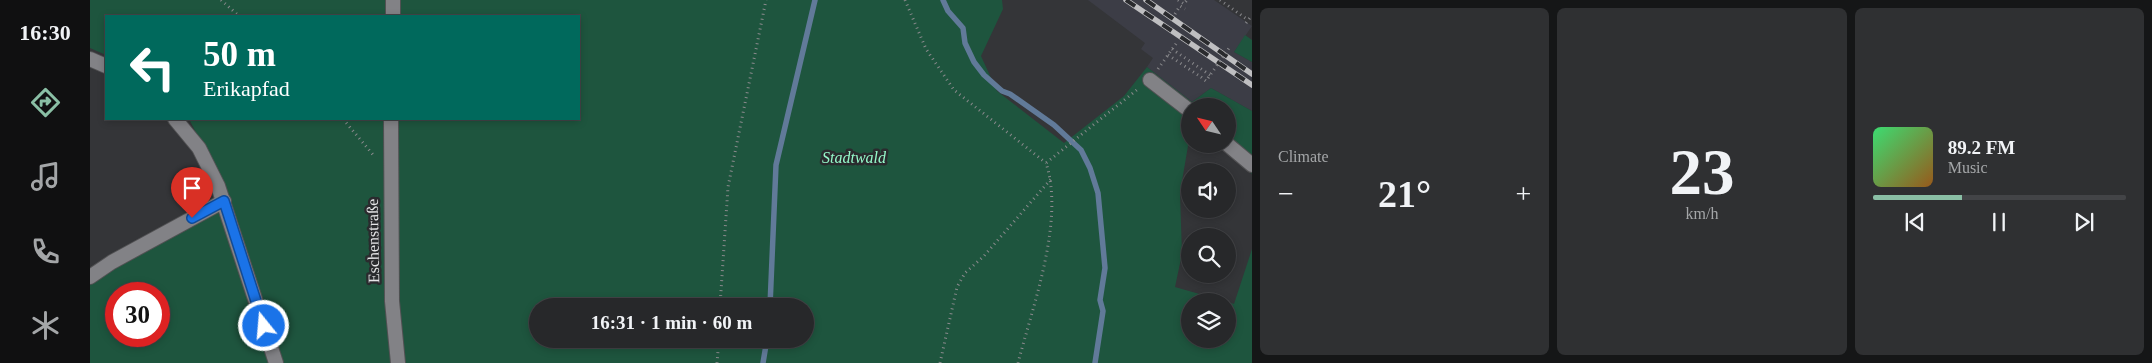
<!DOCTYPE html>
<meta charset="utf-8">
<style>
:root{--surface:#27282a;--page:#2f3032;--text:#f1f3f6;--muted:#a4a6a8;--line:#434447;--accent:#8abfa5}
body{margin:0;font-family:Georgia,serif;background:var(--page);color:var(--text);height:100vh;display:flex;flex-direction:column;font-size:19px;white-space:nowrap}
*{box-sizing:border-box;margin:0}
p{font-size:16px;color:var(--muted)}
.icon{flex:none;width:28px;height:28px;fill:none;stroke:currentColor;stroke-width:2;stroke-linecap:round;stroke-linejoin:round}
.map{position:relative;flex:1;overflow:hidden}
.drawer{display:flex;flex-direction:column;gap:8px;padding:8px;background:#151617;width:900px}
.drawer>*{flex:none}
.banner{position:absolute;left:15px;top:15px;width:475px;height:105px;border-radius:0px;box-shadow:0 2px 8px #0003,0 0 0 1px var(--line);background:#00695c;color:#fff;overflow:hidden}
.needle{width:32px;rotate:305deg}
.fabs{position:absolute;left:1091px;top:98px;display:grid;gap:10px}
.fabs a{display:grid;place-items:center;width:55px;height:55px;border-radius:50%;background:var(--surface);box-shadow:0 2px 8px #0003,0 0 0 1px var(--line);font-size:25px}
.speed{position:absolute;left:15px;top:282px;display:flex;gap:10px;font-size:25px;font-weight:700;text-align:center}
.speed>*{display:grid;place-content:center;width:65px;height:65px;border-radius:50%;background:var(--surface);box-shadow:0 2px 8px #0003,0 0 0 1px var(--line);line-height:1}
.speed .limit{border:8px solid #d22;background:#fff;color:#111}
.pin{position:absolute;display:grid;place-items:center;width:42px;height:42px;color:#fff;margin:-51px -21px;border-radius:50% 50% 50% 0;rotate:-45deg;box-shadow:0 0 5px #0007}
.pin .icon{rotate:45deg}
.me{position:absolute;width:55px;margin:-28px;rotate:343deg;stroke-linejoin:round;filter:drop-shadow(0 0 4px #0008)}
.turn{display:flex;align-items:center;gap:18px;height:105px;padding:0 15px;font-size:22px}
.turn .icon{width:65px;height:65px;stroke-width:2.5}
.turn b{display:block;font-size:35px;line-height:42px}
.big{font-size:38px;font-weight:600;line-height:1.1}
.drawer .tile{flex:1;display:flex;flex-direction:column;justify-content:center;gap:8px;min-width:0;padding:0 18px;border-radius:8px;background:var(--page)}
.drawer .dial{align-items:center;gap:0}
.dial b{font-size:65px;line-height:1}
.song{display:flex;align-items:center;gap:15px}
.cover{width:60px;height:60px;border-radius:8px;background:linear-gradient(135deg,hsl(140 70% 55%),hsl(30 70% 35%))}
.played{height:5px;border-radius:2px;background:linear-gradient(90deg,var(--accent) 35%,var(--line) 35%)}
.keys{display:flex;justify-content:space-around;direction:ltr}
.heat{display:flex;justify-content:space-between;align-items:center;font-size:28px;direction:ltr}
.drawer .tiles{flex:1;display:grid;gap:8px;grid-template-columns:repeat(3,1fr)}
.trip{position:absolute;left:439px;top:298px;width:285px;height:50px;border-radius:25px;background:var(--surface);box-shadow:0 2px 8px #0003,0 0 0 1px var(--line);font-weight:600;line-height:50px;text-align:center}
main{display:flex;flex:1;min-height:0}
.menu{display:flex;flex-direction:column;width:90px;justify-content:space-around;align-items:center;background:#101011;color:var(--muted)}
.menu .icon{width:35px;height:35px}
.menu .on{color:var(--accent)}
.menu b{font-size:22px;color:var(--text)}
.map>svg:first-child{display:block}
.built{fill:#3c3d46}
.green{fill:#1e553e;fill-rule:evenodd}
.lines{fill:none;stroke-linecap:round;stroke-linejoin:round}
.stream{stroke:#617a99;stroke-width:5.5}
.minor-casing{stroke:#515153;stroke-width:16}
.path{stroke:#8a8a8d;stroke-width:3;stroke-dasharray:1 4;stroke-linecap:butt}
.minor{stroke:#828286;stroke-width:14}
.rail-casing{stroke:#bfbfc1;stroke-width:5.5}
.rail{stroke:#2a2b2e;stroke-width:4;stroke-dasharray:11;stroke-linecap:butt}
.path-bridge{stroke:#8a8a8d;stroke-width:3;stroke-dasharray:1 4;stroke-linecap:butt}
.route-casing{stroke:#114b97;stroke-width:12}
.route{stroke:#1a73e8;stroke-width:9}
.labels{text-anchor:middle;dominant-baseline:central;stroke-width:5;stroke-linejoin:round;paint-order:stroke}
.park-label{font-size:16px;font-style:italic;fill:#95f9ca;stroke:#2a2b2e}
.street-label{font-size:16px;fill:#e6e6e8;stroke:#2a2b2e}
</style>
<main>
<nav class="menu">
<b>16:30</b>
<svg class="icon on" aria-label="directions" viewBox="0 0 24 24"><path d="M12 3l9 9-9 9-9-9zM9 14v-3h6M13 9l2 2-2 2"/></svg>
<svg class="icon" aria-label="music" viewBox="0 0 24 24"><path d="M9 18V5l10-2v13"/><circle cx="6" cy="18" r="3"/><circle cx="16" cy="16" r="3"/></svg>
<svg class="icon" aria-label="phone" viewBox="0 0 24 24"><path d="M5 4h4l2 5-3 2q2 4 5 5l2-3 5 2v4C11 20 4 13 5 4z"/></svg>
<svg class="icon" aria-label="climate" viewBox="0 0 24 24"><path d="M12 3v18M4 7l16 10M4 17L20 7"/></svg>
</nav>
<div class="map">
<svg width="1162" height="363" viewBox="0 0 1162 363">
<rect width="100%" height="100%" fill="#343538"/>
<path class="built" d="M998 0H1124L1162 26 1144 52 1162 62V111L1121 88 1102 102 1057 67 1063 58 1051 49 1055 43Z"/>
<g class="green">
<path d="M0 0H912L913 9 891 56 907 91 974 143 1034 96 1057 67 1102 102 1121 88 1162 111V174L1128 144H1138V106H1100V134L1090 193 1092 254 1085 287 1134 301H1100V339H1138V302L1144 304 1162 249V363H0V273L141 201 99 119H489V16H16V55L0 48ZM26 294H69V336H26ZM448 306H715V339H448Z"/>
<path d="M1155 35 1162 40V62L1144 52Z"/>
</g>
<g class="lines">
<g class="stream">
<path d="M853 0 858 11 873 28 875 43 884 62 894 75 912 91 920 94 964 125 991 150 1000 168 1008 193 1015 268 1010 300 1013 311 1005 363"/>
<path d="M680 306 686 165 725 0"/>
<path d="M673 363 677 339"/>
</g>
<defs>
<g id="minor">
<path d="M303 16V0"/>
<path d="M0 59 16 66"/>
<path d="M1060 80 1100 111"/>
<path d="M85 119 109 148 128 186 186 363"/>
<path d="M301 119 302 301 308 363"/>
<path d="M1137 144 1162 165"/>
<path d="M0 277 22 262 134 201"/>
</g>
</defs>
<use href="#minor" class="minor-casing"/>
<g class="path">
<path d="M131 0 149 16"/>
<path d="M815 0 836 49 864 90 956 163"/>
<path d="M1088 0 1094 4 1097 0"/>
<path d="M1130 0 1158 20"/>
<path d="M1085 14 1090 6 1095 9"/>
<path d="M1156 23 1162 15"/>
<path d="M1082 49 1120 75"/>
<path d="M1078 55 1111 77"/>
<path d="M1068 69 1088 41"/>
<path d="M253 119 285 157"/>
<path d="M630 306 638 187 676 0"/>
<path d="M627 363 629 339"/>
<path d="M850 363 867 287 875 273 894 256 961 179"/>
<path d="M928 363C943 305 975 220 956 163L1048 89"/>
</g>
<use href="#minor" class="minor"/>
<defs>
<g id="rail">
<path d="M1036 0 1162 85"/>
<path d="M1056 0 1162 74"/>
</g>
</defs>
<use href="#rail" class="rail-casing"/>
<use href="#rail" class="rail"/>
<path class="path-bridge" d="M1111 77 1116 81 1139 48"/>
</g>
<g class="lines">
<defs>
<path id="route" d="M102 218 134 201 174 326"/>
</defs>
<use href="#route" class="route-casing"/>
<use href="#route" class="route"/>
</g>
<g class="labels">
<g class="park-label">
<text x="764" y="157">Stadtwald</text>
</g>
<g class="street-label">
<text transform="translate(283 241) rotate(-91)">Eschenstraße</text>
</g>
</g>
</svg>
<div class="fabs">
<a><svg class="needle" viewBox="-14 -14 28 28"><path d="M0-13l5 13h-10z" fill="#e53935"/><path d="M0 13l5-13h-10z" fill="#a4a6a8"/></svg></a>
<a><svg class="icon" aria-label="sound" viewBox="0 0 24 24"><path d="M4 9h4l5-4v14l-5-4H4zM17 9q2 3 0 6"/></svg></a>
<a><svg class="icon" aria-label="search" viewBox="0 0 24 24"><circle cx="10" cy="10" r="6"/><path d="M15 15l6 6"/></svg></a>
<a><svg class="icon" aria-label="layers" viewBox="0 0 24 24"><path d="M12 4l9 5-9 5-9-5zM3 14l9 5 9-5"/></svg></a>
</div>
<div class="speed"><div class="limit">30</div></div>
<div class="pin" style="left:102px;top:218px;background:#d93025"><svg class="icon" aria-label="arrive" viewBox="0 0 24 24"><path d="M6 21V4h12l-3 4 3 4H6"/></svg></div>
<svg class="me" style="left:174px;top:326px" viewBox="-20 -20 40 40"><circle r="17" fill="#1a73e8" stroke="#fff" stroke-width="3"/><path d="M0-11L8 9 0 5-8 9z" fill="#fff"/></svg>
<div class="trip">16:31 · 1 min · 60 m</div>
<div class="banner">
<div class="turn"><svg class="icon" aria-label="left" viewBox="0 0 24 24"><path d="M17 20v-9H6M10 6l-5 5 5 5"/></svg><div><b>50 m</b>Erikapfad</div></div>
</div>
</div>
<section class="drawer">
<div class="tiles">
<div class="tile"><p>Climate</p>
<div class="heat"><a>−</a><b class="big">21°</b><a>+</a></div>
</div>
<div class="tile dial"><b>23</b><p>km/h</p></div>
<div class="tile">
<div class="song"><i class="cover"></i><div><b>89.2 FM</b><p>Music</p></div></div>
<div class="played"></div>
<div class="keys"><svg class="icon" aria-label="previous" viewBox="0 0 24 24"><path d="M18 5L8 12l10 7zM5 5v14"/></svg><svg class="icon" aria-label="pause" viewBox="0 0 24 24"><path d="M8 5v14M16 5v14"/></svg><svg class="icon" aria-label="next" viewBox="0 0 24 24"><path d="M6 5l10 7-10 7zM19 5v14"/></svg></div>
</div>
</div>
</section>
</main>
